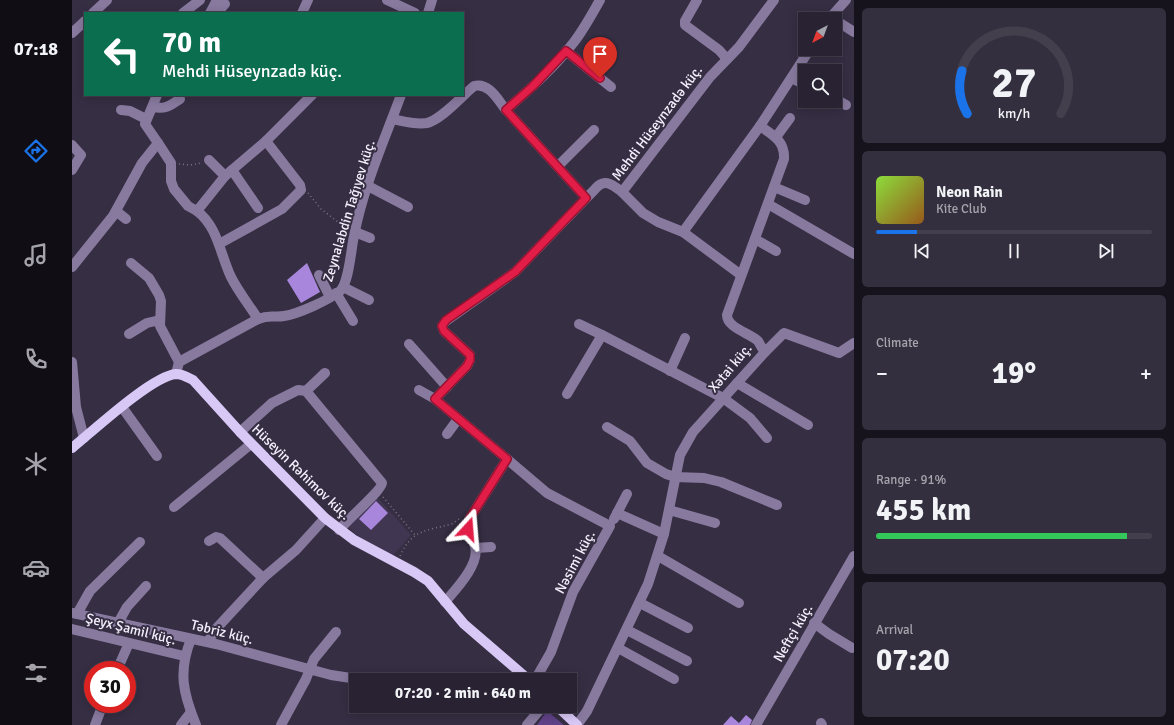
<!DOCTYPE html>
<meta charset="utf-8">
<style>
:root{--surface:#282232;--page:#342f3e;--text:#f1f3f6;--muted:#a5a4ac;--line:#443f4d;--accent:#1a73e8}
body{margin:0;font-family:Signika,sans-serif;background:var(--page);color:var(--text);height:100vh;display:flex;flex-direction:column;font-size:15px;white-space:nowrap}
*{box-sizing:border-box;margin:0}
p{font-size:13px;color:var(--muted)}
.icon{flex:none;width:22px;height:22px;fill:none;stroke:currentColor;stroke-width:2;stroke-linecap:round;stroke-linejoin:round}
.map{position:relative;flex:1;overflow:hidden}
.details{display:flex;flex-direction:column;gap:8px;padding:8px;background:#16131c;width:320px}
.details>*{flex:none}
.banner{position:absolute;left:12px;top:12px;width:380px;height:84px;border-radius:0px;box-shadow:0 2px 10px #0003,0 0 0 1px var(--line);background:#0b6e4f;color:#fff;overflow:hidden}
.needle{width:26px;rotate:221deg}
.buttons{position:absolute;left:726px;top:12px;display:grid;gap:8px}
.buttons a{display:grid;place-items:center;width:44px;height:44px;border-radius:0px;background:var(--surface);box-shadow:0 2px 10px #0003,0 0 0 1px var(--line);font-size:20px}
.speed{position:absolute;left:12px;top:661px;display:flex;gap:8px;font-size:20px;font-weight:700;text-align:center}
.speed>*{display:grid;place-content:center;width:52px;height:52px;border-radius:50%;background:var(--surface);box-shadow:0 2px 10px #0003,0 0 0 1px var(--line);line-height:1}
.speed .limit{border:6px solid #d22;background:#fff;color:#111}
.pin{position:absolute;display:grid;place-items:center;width:34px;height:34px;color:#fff;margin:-41px -17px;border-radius:50% 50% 50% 0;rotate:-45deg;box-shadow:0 0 4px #0007}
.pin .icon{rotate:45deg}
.me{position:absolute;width:44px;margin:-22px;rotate:19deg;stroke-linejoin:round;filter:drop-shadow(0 0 3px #0008)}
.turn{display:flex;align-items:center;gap:14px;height:84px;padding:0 12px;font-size:18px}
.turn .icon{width:52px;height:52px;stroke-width:2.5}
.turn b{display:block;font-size:28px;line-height:34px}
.big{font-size:30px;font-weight:700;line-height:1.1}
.details .widget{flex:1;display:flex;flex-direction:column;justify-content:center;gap:6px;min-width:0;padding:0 14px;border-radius:6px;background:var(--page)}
.details .dial{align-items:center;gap:0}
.dial svg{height:104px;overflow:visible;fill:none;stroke:var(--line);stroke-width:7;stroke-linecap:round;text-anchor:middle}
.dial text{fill:var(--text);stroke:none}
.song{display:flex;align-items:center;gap:12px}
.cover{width:48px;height:48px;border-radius:6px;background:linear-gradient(135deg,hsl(90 70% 55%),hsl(30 70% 35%))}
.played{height:4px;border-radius:2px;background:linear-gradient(90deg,var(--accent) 15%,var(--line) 15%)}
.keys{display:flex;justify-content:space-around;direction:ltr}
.heat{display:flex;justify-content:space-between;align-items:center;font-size:22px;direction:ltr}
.charge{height:6px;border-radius:3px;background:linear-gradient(90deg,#34c759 91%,var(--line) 0)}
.trip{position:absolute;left:277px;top:673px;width:228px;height:40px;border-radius:0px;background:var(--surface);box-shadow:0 2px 10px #0003,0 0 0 1px var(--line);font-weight:700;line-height:40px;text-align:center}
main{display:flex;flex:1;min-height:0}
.dock{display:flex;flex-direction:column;width:72px;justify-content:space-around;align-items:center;background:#100e14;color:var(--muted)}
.dock .icon{width:28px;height:28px}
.dock .active{color:var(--accent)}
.dock b{font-size:18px;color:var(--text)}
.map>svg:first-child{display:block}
.built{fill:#403651}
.green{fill:#5f4288}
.building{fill:#a786db}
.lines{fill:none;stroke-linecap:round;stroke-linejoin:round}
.path{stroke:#7c7587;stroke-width:1.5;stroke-dasharray:1 3;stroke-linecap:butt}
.minor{stroke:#887a9f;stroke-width:10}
.major{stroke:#d8c8f6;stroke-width:10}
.route-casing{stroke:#92132f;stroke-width:10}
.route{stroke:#e11d48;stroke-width:7}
.labels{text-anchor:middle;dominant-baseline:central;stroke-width:4;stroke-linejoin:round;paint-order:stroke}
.street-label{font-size:14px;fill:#f4effd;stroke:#362e43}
</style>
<main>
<nav class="dock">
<b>07:18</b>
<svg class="icon active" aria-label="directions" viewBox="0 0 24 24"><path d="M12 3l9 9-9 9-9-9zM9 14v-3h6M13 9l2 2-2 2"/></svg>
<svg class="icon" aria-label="music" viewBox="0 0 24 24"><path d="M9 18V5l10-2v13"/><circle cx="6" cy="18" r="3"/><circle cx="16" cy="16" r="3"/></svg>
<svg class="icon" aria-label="phone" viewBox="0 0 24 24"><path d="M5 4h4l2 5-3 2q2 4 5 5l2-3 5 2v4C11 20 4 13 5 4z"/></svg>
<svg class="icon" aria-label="climate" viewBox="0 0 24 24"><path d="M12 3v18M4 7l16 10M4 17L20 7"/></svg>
<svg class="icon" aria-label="car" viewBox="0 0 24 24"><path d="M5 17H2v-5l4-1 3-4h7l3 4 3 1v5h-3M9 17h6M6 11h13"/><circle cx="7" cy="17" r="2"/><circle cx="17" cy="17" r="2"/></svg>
<svg class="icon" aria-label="filters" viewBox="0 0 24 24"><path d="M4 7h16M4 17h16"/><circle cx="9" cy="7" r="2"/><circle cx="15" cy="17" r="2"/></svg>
</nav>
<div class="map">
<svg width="782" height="725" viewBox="0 0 782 725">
<rect width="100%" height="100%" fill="#362e43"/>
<path class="built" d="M305 497 339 535 320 557 289 539 275 526Z"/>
<path class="green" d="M475 711 492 725H465Z"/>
<g class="building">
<path d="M235 263 248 292 229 303 215 280Z"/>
<path d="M304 501 316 513 299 530 287 519Z"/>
<path d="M674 715 680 720 678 725H651L659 716 667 723Z"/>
</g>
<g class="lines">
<g class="path">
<path d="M107 164 118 165 129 163"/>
<path d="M236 193 249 209 274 228"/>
<path d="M311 497 343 535"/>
<path d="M328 556C340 529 355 531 379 524 383 523 385 519 390 518"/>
</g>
<g class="minor">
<path d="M315 0 343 13"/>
<path d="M625 0 613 21V25L647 50 655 59"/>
<path d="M21 13 35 0"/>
<path d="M111 13 128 0"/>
<path d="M138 13 145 0"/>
<path d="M145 13 153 4"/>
<path d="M230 13 236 0"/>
<path d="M356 13 360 0"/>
<path d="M757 19 774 0"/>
<path d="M763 20 782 32"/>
<path d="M0 33 13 21"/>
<path d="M494 51 539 87"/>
<path d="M720 78 733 85"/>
<path d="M763 99 774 105"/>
<path d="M81 107C93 110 99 105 108 99"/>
<path d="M49 110 58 111 74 119"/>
<path d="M434 110 514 198"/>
<path d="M320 119C331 121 343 125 355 123 369 120 390 96 402 86 417 82 426 100 434 110 458 89 483 67 502 42 512 29 520 14 528 0"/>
<path d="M704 137 718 118"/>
<path d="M86 143 99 163V181L102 189 116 206 125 211"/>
<path d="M0 145 9 155 0 170"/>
<path d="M137 160 153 176"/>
<path d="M486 166 522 130"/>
<path d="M160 170 186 208"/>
<path d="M296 186 336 207"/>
<path d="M702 187 733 200"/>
<path d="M550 192 571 213 586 222 611 232 669 275"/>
<path d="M696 204 782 254"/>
<path d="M44 211 54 219"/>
<path d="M283 232 298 238"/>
<path d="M611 232 688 126"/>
<path d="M683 239 704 251"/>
<path d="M147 244 210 209 229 190 228 185 194 141"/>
<path d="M59 263 77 278 87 295 89 301 88 326 107 362"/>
<path d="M0 267 41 216 70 163 86 143 73 124 85 95"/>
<path d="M247 275 258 297"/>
<path d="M271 287 297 300"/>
<path d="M264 293 281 321"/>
<path d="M186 319C177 305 166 291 159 277 148 254 146 227 125 211L153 176 194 141 240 95"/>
<path d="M507 324 530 335"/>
<path d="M57 334 75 323 88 320"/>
<path d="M337 344 375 387"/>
<path d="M693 352 712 333 767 353 782 343"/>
<path d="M0 362 4 407 12 438"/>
<path d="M598 371 613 338"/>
<path d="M104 374 107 362 186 319C199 314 201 318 212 316 226 314 257 300 268 291 277 283 279 249 282 236 291 188 312 141 329 95"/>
<path d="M665 383 736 425"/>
<path d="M347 390 363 399"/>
<path d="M234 391 253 373"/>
<path d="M495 394 530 335 651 398 678 418 695 438"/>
<path d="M50 407 85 456"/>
<path d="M535 427 558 441 575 463 594 474 603 477 632 478 649 482 705 505"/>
<path d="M168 432 200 403 226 390 234 391 310 483C310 490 274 521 267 530"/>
<path d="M375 434 386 419"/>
<path d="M435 459 475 493 538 526 501 592 479 652 463 680"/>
<path d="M102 507 179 444"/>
<path d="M597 510 643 523"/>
<path d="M545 513 592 534"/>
<path d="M542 519 555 494"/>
<path d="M137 541 144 537 148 538 191 578"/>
<path d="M404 548 419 547"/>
<path d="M586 556 667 603"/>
<path d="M373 602C384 589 408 564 403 547 401 535 393 531 398 518L435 459 363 399 395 366 398 360V355L372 331 370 326 374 321 443 272 526 186C535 179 542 186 550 192L638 77 667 47 702 0"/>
<path d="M568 603 616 628"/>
<path d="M0 613 144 644 259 675 292 680"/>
<path d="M5 614 18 591 68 542"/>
<path d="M46 623 55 607 74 586"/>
<path d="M742 623 757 634 780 648"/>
<path d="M0 629 112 656"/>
<path d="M555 630 615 661"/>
<path d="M119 639C106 672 111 693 124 725"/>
<path d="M136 642 142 631 191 578 224 550 253 518"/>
<path d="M546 648 602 679"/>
<path d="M45 670 57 643"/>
<path d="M749 723 750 725"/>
<path d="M23 725 31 704"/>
<path d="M109 725 119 712"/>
<path d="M209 725 234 679 242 659 264 632"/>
<path d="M455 725 471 706"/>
<path d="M505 725 515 711 576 584 592 534 608 455 621 432 693 352C690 349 688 344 686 341 678 333 655 328 655 315L712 159C713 141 701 135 688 126L738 49"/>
<path d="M684 725 782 556"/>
</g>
<g class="major">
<path d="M0 448C21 431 80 376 104 374 110 374 115 377 121 380L168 432 253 518 282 540 342 572 356 581 392 624 457 680"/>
<path d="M485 706 505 725"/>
</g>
</g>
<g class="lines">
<defs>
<path id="route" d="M396 529 398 518 435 459 363 399 395 366 398 360V355L372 331 370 326 374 320 443 272 514 198 434 110 461 86 494 51 528 78"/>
</defs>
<use href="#route" class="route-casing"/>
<use href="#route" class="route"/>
</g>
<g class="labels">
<g class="street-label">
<text transform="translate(585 123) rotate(-53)">Mehdi Hüseynzadə küç.</text>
<text transform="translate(277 211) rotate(-73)">Zeynalabdin Tağıyev küç.</text>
<text transform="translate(658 368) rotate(-50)">Xətai küç.</text>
<text transform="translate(229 472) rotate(44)">Hüseyin Rəhimov küç.</text>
<text transform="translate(503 562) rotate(-62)">Nəsimi küç.</text>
<text transform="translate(59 629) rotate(14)">Şeyx Şamil küç.</text>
<text transform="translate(150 632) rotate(14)">Təbriz küç.</text>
<text transform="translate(721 633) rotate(-60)">Neftçi küç.</text>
</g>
</g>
</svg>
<div class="buttons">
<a><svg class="needle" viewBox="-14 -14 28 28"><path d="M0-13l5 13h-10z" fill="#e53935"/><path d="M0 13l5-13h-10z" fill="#a5a4ac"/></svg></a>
<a><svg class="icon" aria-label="search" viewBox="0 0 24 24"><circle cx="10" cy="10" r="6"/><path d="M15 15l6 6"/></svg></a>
</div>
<div class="speed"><div class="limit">30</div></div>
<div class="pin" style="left:528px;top:78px;background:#d93025"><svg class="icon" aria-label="arrive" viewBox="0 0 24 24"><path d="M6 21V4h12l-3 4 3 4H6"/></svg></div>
<svg class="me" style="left:396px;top:529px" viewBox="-20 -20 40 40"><path d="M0-17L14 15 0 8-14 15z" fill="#e11d48" stroke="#fff" stroke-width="4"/></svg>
<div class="trip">07:20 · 2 min · 640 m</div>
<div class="banner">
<div class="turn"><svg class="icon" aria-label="left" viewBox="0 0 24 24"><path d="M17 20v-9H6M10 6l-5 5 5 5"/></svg><div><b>70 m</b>Mehdi Hüseynzadə küç.</div></div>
</div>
</div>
<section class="details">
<div class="widget dial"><svg viewBox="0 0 100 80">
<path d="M14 69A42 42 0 1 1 86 69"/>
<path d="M14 69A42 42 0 0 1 10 36" stroke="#1a73e8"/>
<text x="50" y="56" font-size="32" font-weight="700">27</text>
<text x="50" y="72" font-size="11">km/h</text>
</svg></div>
<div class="widget">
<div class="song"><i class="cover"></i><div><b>Neon Rain</b><p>Kite Club</p></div></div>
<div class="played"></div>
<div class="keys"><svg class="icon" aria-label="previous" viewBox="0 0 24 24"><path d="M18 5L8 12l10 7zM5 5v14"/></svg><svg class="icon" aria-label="pause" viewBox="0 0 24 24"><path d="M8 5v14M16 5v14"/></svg><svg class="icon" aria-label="next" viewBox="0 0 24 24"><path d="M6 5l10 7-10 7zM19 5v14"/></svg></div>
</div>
<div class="widget"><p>Climate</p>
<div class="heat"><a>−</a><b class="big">19°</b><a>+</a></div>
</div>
<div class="widget"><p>Range · 91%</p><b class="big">455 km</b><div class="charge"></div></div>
<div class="widget"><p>Arrival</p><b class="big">07:20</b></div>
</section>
</main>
